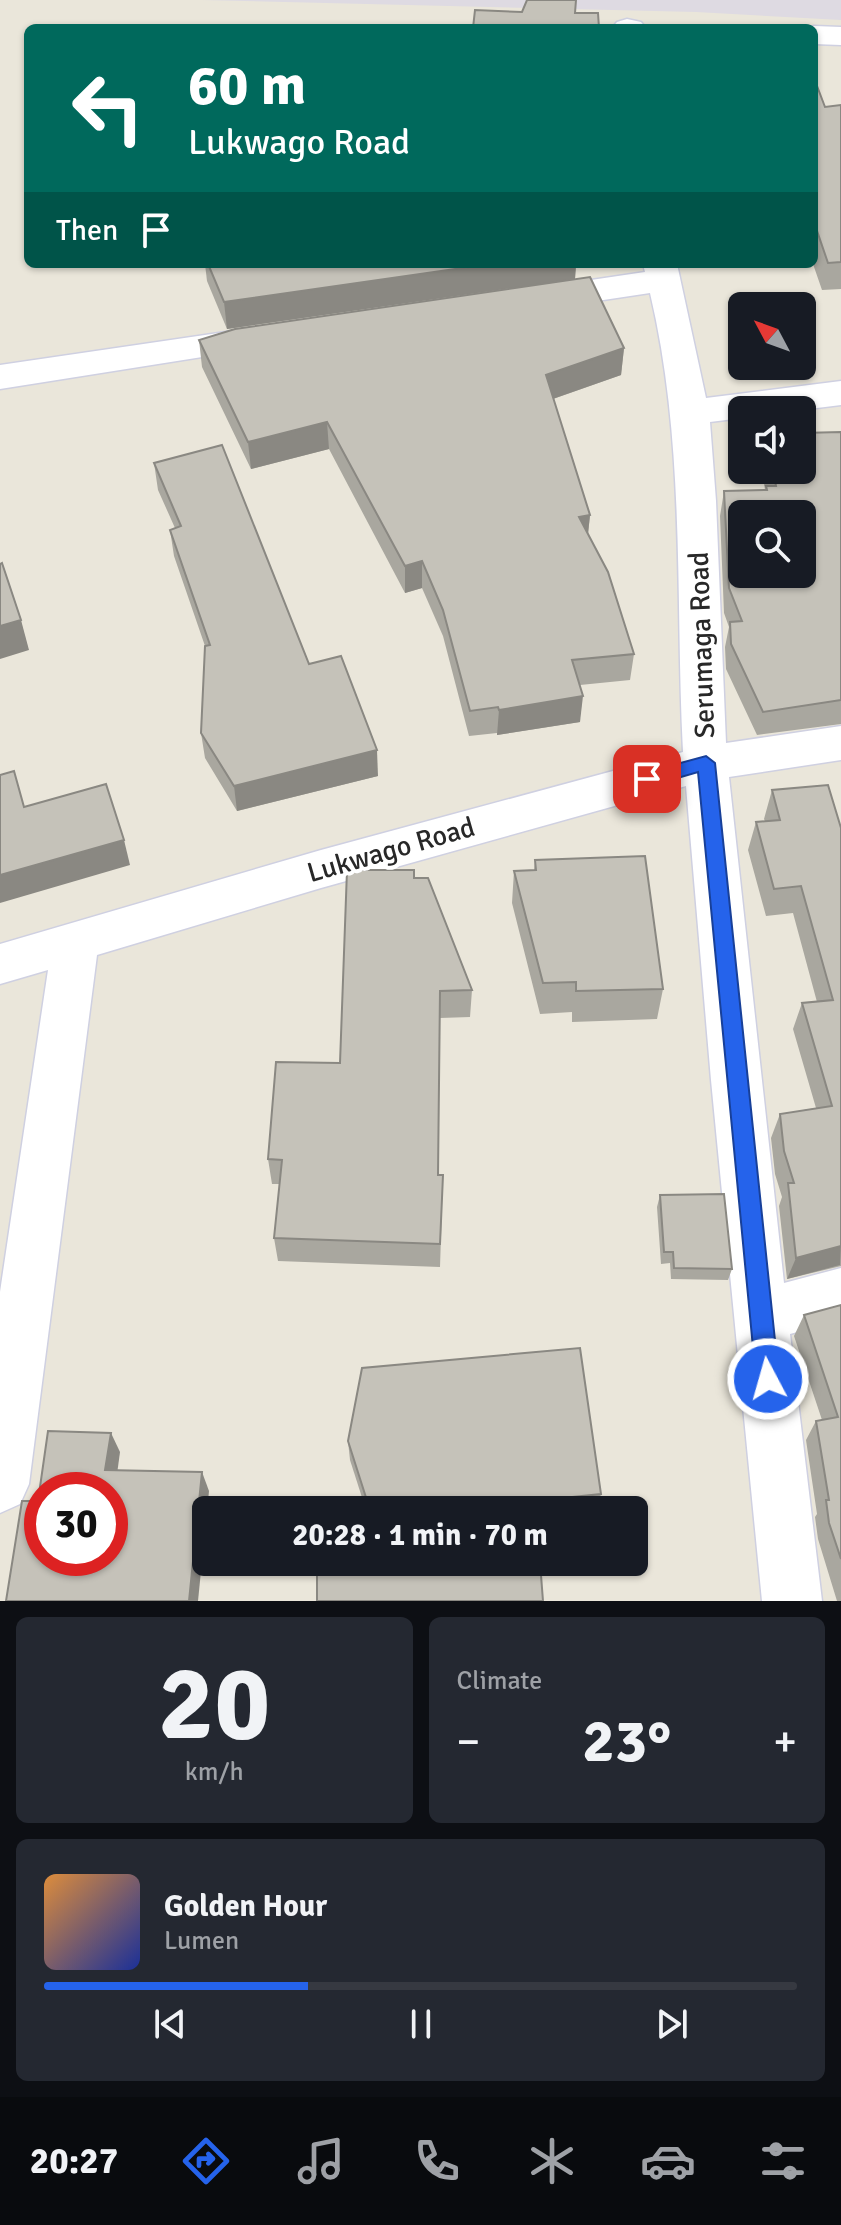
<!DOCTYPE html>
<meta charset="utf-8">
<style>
:root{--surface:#171b24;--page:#242831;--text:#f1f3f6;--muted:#9ea1a6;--line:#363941;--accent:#2563eb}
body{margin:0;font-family:Signika,sans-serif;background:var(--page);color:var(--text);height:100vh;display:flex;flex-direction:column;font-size:30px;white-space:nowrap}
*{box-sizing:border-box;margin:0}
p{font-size:26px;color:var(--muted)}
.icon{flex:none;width:44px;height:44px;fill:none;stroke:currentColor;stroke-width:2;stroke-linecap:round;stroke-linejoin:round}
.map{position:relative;height:1601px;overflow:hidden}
.drawer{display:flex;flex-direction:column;gap:16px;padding:16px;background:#0d0f14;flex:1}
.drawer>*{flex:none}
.banner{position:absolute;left:24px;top:24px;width:794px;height:244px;border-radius:12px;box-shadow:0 2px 6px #0004;background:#00695c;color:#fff;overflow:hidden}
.needle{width:52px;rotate:311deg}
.controls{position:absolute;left:728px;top:292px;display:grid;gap:16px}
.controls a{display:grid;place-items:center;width:88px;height:88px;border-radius:12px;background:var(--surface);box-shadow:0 2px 6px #0004;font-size:40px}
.speed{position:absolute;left:24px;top:1472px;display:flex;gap:16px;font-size:40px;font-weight:700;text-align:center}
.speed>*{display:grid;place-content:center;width:104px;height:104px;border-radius:50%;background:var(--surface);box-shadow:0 2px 6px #0004;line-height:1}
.speed .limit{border:12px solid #d22;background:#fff;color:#111}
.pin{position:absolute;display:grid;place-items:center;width:68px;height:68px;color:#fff;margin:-34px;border-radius:16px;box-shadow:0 4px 12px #0006}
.me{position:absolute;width:88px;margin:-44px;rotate:354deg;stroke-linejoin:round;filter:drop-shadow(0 0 6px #0008)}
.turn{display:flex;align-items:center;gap:28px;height:168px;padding:0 32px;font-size:36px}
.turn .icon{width:104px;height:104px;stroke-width:2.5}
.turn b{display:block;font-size:56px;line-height:68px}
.then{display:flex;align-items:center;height:76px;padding:0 32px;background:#0003;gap:16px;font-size:30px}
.big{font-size:60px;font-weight:800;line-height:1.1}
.drawer .card{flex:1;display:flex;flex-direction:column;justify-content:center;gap:12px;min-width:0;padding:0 28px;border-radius:12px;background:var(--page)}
.drawer .dial{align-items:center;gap:0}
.dial b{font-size:104px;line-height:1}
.song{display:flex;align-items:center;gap:24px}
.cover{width:96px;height:96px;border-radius:12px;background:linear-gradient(135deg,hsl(30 70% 55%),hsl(230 70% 35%))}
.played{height:8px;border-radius:4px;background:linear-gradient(90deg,var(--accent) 35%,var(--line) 35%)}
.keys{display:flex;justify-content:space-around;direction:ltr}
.heat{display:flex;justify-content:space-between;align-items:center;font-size:44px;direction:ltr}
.drawer .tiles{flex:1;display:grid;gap:16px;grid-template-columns:1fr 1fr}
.card:last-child{grid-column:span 2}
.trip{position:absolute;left:192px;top:1496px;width:456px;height:80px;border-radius:12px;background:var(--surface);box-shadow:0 2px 6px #0004;font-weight:800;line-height:80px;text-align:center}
.dock{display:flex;height:128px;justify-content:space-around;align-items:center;background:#090b0e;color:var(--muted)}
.dock .icon{width:56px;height:56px}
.dock .active{color:var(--accent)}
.dock b{font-size:36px;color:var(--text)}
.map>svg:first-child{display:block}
.industrial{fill:#dedae2}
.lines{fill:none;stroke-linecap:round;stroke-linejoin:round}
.minor-casing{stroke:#cfd0e1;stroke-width:3}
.minor{fill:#fff;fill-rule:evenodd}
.wall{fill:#a9a79f}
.shaded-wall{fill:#8a8882}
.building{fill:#c5c2b9;stroke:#8a8882;stroke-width:2;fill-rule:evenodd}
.route{fill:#2563eb;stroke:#184099;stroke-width:2}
.labels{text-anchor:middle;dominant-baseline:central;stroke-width:8;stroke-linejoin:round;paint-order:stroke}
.street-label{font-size:28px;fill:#282828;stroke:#fff}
</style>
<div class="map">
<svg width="841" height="1601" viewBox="0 0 841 1601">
<rect width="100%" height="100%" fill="#eae6da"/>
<path class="industrial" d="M202 0H841V20L696 12Z"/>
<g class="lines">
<defs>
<g id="minor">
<path d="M627 19 641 22 646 28H612L617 22Z"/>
<path d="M814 26 841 27V45L814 44V28H807Z"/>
<path d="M643 264H677L706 398 841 381V405L801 410H742V418L710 422 716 501 726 743 841 726V760L729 777 784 1283 841 1268V1320L790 1334 822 1601H762L711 1080 686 786 321 888 97 955 29 1484 20 1504 0 1513V1292L48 970 0 984V944L321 850 683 752C675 598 686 445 650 293L537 310 525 307 520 299 525 291 537 288 645 272Z"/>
<path d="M259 327 271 330 277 338 271 346 0 389V365Z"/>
</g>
</defs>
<use href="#minor" class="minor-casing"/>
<use href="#minor" class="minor"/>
</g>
<g class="wall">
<path d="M814 78 825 107 841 105V289L822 290 813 264Z"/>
<path d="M205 264H576L575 279 227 329 207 281Z"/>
<path d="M199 340 624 348 621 375 553 399 590 515 588 535 634 654 630 680 580 685V722L497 735V733L469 736 443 636 422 588 405 593 329 449 251 469 202 367Z"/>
<path d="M841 432V724L757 735 726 669 725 647 729 627 724 613 720 516 724 491 765 490 762 470H802Z"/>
<path d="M154 463 309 664 378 776 237 811 205 758 201 733 205 646 174 556 170 530 175 528 158 490Z"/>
<path d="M772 790 841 828V1266L787 1279 779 1206 782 1197 775 1174 771 1138 780 1114 816 1108 793 1029 802 1003 817 1002 793 913 766 916 748 850 756 822 765 821 764 819Z"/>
<path d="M535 860 663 989 657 1019 572 1022V1012L540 1014 512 903 514 871 534 870Z"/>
<path d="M414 878 472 990 470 1017 440 1018 438 1175H443L440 1267 278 1261 274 1238 280 1184H272L268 1159 340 1063Z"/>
<path d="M660 1195 732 1269 728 1280 671 1279 670 1263 661 1264 657 1207Z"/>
<path d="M841 1305V1601H837L818 1539 815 1517 817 1514 806 1440 816 1421 822 1420 794 1336 804 1315Z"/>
<path d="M348 1441 601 1494 596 1510H366L350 1460Z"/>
</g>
<g class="shaded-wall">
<path d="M490 264H576L575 279 227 329 224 302Z"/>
<path d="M624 348 621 375 544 402 546 375Z"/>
<path d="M327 422 329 449 251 469 248 442Z"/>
<path d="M590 515 587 542 579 517Z"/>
<path d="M422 561V588L405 593V566Z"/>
<path d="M21 620 29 650 0 659V626Z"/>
<path d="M583 696 580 722 497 735 499 710Z"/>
<path d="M377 750 378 776 237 811 234 786Z"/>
<path d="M124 840 130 865 0 903V875Z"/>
<path d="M841 1246 840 1265 787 1279 796 1258Z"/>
<path d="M111 1433 120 1452 115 1489 105 1470Z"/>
<path d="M202 1472 209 1491 198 1601H189Z"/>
</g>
<g class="building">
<path d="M527 0H576L575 13H598L599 28H473L475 10 522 12Z"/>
<path d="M814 78 825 107 841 105V262L828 263 814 222Z"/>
<path d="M208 264H490L224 302Z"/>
<path d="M590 277 624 348 546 375 590 515 579 517 608 572 634 654 572 660 583 696 499 710 498 707 470 711 443 610 422 561 405 566 327 422 248 442 199 340 235 329Z"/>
<path d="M841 432V700L763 712 731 644 730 622 742 621 729 588 724 491 767 490 766 486H776L773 470H802V433ZM742 514H802V574H742Z"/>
<path d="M222 445 309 664 341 656 377 750 234 786 201 733 205 646 210 645 170 530 181 526 154 463Z"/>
<path d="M2 563 21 620 0 626V564Z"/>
<path d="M14 771 24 807 106 784 124 840 0 875V775Z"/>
<path d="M828 785 841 828V1246L796 1258 788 1183H794L784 1151 780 1114 832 1106 802 1003 833 1000 801 886 774 889 756 822 780 820 772 790Z"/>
<path d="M645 856 663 989 576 991V982L543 983 514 871 536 870 535 860Z"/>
<path d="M347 870H414V878H428L472 990 440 991 438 1175H443L440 1244 274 1238 282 1160 268 1159 276 1062 340 1063Z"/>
<path d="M724 1194 732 1269 674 1268 673 1252H664L660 1195Z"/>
<path d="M841 1305V1559L829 1523 826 1500H829L816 1421 838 1417 804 1315Z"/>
<path d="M580 1348 601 1494 535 1501 536 1510H370L348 1441 362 1368Z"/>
<path d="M48 1431 111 1433 105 1470 202 1472 189 1601H6L22 1501H38ZM42 1490H110V1558H42Z"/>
<path d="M386 1562H540L543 1601H317V1570L388 1568Z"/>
</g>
<path class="route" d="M706 756 715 763 779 1379 776 1387 768 1391 760 1387 756 1379 698 772 647 787 638 779 640 774Z"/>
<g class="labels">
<g class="street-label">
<text transform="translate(702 645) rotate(-92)">Serumaga Road</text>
<text transform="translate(391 850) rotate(-16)">Lukwago Road</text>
</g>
</g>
</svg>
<div class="controls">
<a><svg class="needle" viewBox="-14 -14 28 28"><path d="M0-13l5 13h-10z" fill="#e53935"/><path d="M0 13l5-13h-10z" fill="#9ea1a6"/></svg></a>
<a><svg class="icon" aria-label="sound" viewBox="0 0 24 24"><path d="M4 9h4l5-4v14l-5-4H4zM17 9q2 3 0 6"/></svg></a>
<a><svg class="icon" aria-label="search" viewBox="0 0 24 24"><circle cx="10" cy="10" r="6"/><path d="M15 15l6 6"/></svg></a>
</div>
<div class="speed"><div class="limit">30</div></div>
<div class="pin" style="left:647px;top:779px;background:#d93025"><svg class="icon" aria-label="arrive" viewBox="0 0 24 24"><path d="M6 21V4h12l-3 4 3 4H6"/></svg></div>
<svg class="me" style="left:768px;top:1379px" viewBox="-20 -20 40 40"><circle r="17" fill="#2563eb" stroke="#fff" stroke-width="3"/><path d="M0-11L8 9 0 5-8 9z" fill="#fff"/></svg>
<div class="trip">20:28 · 1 min · 70 m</div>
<div class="banner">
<div class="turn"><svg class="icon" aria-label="left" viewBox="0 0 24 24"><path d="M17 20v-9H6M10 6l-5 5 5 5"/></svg><div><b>60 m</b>Lukwago Road</div></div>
<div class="then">Then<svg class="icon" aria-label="arrive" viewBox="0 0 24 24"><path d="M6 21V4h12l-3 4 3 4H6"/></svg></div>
</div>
</div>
<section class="drawer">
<div class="tiles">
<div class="card dial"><b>20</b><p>km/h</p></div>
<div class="card"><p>Climate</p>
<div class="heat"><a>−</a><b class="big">23°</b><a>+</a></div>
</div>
<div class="card">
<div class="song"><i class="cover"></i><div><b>Golden Hour</b><p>Lumen</p></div></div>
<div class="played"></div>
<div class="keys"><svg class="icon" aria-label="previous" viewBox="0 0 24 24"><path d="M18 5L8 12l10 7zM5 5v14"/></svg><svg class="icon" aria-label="pause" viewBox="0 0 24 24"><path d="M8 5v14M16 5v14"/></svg><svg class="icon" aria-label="next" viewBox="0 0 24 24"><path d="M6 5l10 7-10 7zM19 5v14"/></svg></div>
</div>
</div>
</section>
<nav class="dock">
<b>20:27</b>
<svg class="icon active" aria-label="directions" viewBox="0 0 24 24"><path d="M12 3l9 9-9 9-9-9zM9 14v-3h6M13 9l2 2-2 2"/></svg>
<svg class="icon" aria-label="music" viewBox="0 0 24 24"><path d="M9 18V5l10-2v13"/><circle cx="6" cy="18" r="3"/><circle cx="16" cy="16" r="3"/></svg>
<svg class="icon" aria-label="phone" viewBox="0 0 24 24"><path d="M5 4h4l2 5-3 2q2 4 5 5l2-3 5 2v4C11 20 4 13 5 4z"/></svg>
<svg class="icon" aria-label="climate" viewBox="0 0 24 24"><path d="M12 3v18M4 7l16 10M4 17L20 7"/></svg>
<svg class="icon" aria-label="car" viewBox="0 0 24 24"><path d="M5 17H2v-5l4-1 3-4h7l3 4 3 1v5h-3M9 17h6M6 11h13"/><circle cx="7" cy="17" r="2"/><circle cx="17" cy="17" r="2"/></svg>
<svg class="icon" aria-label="filters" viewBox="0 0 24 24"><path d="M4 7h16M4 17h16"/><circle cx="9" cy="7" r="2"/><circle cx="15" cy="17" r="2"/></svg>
</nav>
